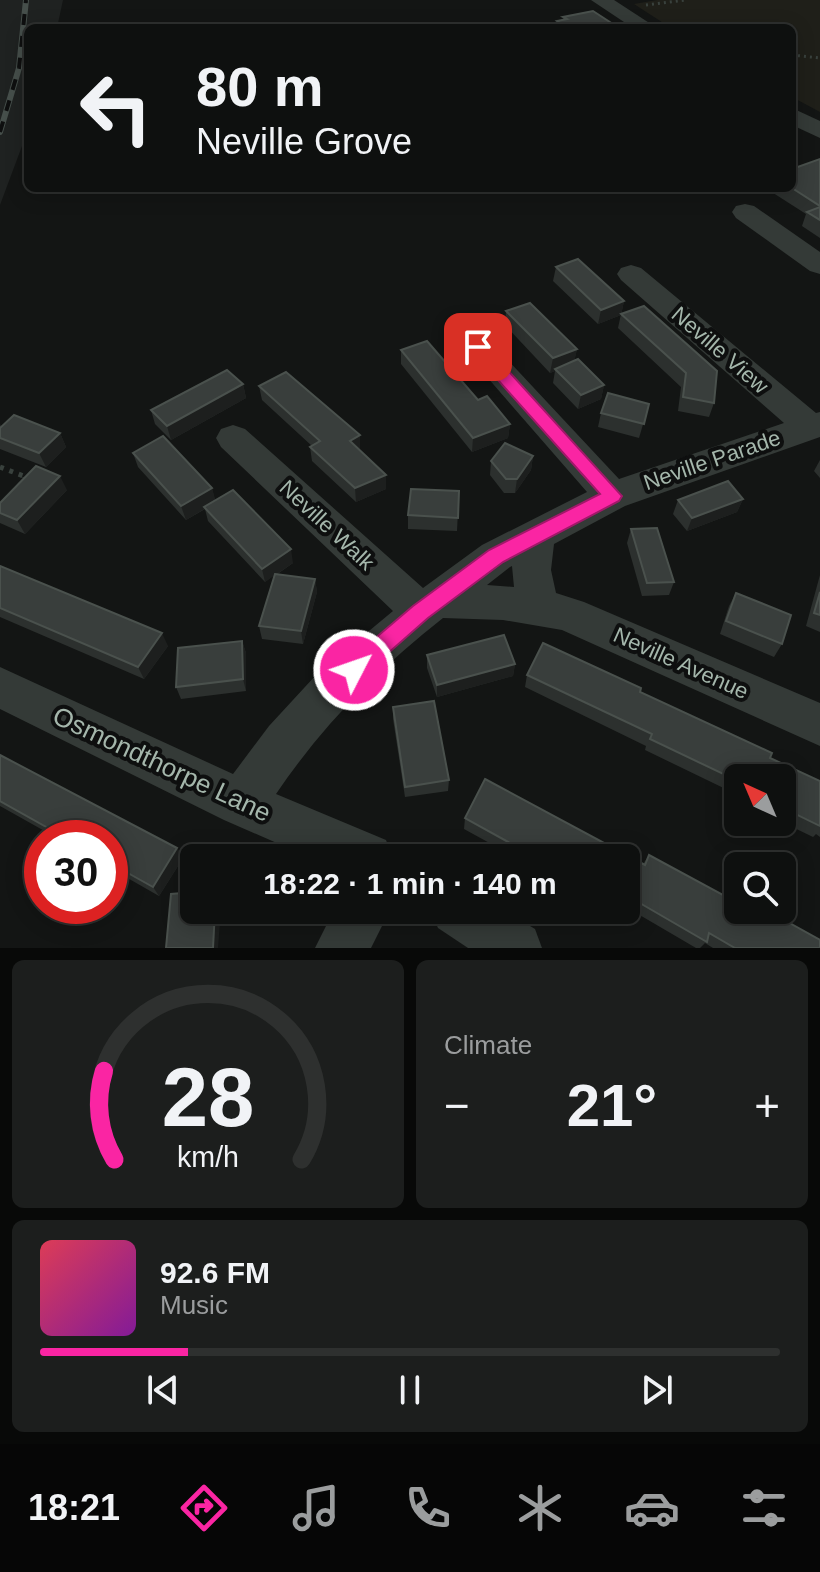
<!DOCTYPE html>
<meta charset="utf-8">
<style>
:root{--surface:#0e100f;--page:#1c1e1d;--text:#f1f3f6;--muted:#9b9d9e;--line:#2e302f;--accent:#fa25a3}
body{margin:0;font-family:Helvetica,sans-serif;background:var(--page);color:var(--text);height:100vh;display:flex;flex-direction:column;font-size:30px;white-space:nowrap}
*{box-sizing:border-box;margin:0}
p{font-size:26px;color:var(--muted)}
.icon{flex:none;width:44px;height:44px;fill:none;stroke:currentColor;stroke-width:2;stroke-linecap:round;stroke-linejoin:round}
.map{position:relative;height:948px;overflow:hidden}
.panel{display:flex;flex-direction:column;gap:12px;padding:12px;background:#080908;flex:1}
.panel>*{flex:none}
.guide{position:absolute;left:24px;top:24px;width:772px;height:168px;border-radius:12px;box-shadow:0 4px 20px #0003,0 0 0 2px var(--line);background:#0e100f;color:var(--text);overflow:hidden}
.needle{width:52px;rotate:316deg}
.controls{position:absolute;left:724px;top:764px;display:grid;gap:16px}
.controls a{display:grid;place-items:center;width:72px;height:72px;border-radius:12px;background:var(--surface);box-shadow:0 4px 20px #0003,0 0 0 2px var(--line);font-size:40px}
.speed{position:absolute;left:24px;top:820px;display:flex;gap:16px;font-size:40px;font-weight:700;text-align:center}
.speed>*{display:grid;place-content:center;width:104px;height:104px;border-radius:50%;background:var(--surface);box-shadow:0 4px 20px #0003,0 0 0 2px var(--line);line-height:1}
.speed .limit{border:12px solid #d22;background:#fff;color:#111}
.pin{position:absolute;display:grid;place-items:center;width:68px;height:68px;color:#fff;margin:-34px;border-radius:16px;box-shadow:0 4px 12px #0006}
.me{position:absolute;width:88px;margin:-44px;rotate:49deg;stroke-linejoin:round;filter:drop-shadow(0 0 6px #0008)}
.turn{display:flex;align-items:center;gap:28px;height:168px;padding:0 40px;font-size:36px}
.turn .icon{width:104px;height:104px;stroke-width:2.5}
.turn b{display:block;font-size:56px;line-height:68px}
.big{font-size:60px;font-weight:800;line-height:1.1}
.panel .card{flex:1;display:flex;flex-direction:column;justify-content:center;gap:12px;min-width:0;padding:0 28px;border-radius:12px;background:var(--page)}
.panel .dial{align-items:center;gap:0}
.dial svg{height:208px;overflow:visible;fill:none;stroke:var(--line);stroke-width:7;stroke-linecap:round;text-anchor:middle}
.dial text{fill:var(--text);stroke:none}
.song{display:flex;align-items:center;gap:24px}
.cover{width:96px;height:96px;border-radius:12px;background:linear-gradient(135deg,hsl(350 70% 55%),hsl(290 70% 35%))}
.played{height:8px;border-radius:4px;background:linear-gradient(90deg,var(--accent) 20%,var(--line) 20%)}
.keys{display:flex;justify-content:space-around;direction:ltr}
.heat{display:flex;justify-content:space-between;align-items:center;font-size:44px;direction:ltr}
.panel .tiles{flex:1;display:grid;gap:12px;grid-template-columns:1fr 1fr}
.card:last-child{grid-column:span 2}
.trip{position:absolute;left:180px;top:844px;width:460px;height:80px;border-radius:12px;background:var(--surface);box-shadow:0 4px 20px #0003,0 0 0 2px var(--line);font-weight:800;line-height:80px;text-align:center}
.tab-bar{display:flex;height:128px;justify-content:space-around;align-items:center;background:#060606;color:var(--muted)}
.tab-bar .icon{width:56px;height:56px}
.tab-bar .selected{color:var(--accent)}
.tab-bar b{font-size:36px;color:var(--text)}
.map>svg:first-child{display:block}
.built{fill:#1f2221}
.green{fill:#1f1f19}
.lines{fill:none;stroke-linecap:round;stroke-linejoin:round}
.path-far1{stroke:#39413d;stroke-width:3;stroke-dasharray:2 4;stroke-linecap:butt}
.path{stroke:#39413d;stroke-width:5;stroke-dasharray:4 6;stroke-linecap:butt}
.minor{fill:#343a37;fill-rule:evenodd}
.rail-casing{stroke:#464f4b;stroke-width:6}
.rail{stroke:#0e0f0f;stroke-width:4;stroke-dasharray:11;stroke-linecap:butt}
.wall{fill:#2c302e}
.shaded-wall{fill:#1d1f1e}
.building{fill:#393e3c;stroke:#4a514d;stroke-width:2}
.route{fill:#fa25a3;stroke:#a2186a;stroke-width:2}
.labels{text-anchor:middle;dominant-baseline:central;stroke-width:8;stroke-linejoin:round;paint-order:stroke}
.street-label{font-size:22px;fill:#a4b6ab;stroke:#0e0f0f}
.near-street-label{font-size:26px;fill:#a4b6ab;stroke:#0e0f0f}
</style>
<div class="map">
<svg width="820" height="948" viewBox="0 0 820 948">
<rect width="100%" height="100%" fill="#131514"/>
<path class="built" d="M0 0H63L57 28H28V130L0 205Z"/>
<path class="green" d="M657 0H820V112L792 97V28H671L634 4Z"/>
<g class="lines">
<g class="path-far1">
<path d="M646 5 685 0"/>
<path d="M792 55 820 58"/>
</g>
<path class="path" d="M0 467 26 477 24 479"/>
<g class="minor">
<path d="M591 0H614L657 28H633Z"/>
<path d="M792 108 820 121V138L792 125Z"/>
<path d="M745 204 754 206 820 252V274L810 271 736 218 732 212 736 206Z"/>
<path d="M631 265 641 268 816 413 820 412V437L625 506 554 544 551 570 556 593 584 602 820 703V746L562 630 503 620 443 618C379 668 322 726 276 794L386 840 393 858H311L224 820 0 709V667L233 774 269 726 316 675 393 611 221 447 216 438 221 429 233 425 245 429 423 588 482 545 587 492 467 354 462 347 467 340 478 337 489 340 619 479 784 423 621 280 617 274 621 268ZM512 566 514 587 487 585 510 567Z"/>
<path d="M334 910H390L371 948H315Z"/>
<path d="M430 910H504L535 929 542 948H468L438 928Z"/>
</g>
<defs>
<path id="rail" d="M0 132 19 68 26 0"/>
</defs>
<use href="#rail" class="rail-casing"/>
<use href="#rail" class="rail"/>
</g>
<g class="wall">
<path d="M563 17 619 28H556L557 21 563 20Z"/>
<path d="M820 159V238L802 226 806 214 767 189 768 188H792Z"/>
<path d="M556 267 624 301 621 315 598 324 553 281Z"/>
<path d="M506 311 577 349 574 361 604 385 601 399 578 409 553 383 555 371 550 373 505 325Z"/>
<path d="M621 314 717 371 714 403 709 417 678 411 681 387 618 328Z"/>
<path d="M401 350 478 400 510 424 508 438 472 452 401 364Z"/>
<path d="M243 384 246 398 171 440 155 424 151 410Z"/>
<path d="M259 386 360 435V450L386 489 356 502 312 461 310 447 312 446 262 400Z"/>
<path d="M649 404 639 438 598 427 601 413Z"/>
<path d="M0 424 1 427 60 433 66 447 46 467 0 449Z"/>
<path d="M133 453 212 488 215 501 293 563 276 575 315 579 317 592 303 644 262 639 259 626 274 575 265 582 208 521 205 509 186 520 138 467Z"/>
<path d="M533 456 531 470 515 493H504L490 475 491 461Z"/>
<path d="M820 460V478L814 471Z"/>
<path d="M67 490 25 534 0 523V503Z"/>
<path d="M459 491 457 531 408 529V515Z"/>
<path d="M743 499 737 512 687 531 673 514 678 500Z"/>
<path d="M631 529 674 582 669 595 642 596 627 543Z"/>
<path d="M0 566 168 646 144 679 0 617Z"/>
<path d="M820 575V632L806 626Z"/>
<path d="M736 593 782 644 774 657 720 634 729 606Z"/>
<path d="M242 641 246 653V691L181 699 176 687Z"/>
<path d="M427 655 515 664 513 676 437 697 427 668Z"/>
<path d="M527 675 640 692 770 758 820 781V837L816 834 813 837 782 822V778H738V795L645 750 646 746 525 687Z"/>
<path d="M393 707 449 780 448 791 405 797 393 719Z"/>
<path d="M0 755 177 848 183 858 159 896 110 868V838H57L0 806Z"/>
<path d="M485 779 643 864 649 855 738 903V910H766L820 940V948H713L705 943 700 948H696L626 907V858H517L464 829 465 818Z"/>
</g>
<g class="shaded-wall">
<path d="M624 301 621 315 598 324 601 310Z"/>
<path d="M577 349 574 363 555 369V371L550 373 553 358Z"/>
<path d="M243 384 246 398 171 440 167 426Z"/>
<path d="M604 385 601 399 578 409 581 395Z"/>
<path d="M510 424 508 438 472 452 473 438Z"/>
<path d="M60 433 66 447 46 467 39 453Z"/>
<path d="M360 435V449L351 455 350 441Z"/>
<path d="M533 456 531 470 515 493 517 479Z"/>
<path d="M386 475V489L356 502 355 488Z"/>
<path d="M60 476 67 490 25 534 17 520Z"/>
<path d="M212 488 216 502 186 520 181 506Z"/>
<path d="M743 499 737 512 687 531 692 518Z"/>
<path d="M291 549 293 563 265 582 262 569Z"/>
<path d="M315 579 317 592 303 644 301 631Z"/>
<path d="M162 633 168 646 144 679 138 667Z"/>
<path d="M242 641 246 653V691L243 679Z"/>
<path d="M515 664 513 676 437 697V685Z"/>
<path d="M177 848 183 858 159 896 153 887Z"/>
<path d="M215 910H221L218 948H213Z"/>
</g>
<g class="building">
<path d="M593 11 619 28H567L557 21 567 19 563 17Z"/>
<path d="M820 159V206L792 188V169Z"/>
<path d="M820 207V220L807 212Z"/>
<path d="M578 259 624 301 601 310 556 267Z"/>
<path d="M530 303 577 349 553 358 506 311Z"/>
<path d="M644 306 717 371 714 403 683 397 686 373 621 314Z"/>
<path d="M427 341 478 400 487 396 510 424 473 438 401 350Z"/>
<path d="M578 359 604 385 581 395 555 369Z"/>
<path d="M227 370 243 384 167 426 151 410Z"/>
<path d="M286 372 360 435 350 441 386 475 355 488 310 447 320 441 259 386Z"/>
<path d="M608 393 649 404 644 424 601 413Z"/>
<path d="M14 415 60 433 39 453 0 438V428Z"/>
<path d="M163 436 212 488 181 506 133 453Z"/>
<path d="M505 443 533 456 517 479H506L491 461Z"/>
<path d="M36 466 60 476 17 520 0 513V503Z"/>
<path d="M728 481 743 499 692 518 678 500Z"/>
<path d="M411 489 459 491 458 518 408 515Z"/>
<path d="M233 490 291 549 262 569 204 507Z"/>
<path d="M657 528 674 582 647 583 631 529Z"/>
<path d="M0 566 162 633 138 667 0 608Z"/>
<path d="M275 574 315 579 301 631 259 626Z"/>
<path d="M820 592V615L814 613Z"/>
<path d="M736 593 791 615 782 644 726 621Z"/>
<path d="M504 635 515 664 437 685 427 655Z"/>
<path d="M242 641 243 679 176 687 178 648Z"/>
<path d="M543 643 641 688 640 692 772 753 770 758 820 781V826L783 808 784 803 782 802V778H738V781L650 739 652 734 527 675Z"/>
<path d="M434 701 449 780 405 787 393 707Z"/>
<path d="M0 755 177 848 153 887 110 863V838H66L0 801Z"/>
<path d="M485 779 645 865 649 855 738 903V910H766L820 940V948H735L709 933 707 942 626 895V858H537L465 818Z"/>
<path d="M194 892V910H215L213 948H166L171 894Z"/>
</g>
<path class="route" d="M478 342 483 343 622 496 619 501 503 562 428 618 361 677 354 680 346 677 343 670 346 663 413 606 489 550 600 494 472 351V343Z"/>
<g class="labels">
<g class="street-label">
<text transform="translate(720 350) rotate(41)">Neville View</text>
<text transform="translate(712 460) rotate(-19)">Neville Parade</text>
<text transform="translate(327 525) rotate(43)">Neville Walk</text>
<text transform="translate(681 663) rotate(24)">Neville Avenue</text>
</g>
<g class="near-street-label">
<text transform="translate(162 764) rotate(25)">Osmondthorpe Lane</text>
</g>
</g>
</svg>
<div class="controls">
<a><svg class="needle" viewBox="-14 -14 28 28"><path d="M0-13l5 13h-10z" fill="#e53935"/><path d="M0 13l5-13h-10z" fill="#9b9d9e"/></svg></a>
<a><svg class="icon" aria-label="search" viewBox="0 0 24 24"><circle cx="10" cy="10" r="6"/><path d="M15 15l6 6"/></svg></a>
</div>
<div class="speed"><div class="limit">30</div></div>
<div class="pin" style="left:478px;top:347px;background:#d93025"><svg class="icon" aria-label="arrive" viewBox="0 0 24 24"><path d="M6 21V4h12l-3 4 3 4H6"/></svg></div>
<svg class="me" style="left:354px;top:670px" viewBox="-20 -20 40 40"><circle r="17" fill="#fa25a3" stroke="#fff" stroke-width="3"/><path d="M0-11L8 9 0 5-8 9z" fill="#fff"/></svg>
<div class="trip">18:22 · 1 min · 140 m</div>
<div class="guide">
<div class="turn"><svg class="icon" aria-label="left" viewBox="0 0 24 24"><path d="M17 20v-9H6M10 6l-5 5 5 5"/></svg><div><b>80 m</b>Neville Grove</div></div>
</div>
</div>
<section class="panel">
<div class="tiles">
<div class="card dial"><svg viewBox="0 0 100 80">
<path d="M14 69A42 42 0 1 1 86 69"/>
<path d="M14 69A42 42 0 0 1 10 35" stroke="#fa25a3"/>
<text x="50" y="56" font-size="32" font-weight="700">28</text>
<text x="50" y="72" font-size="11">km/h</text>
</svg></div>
<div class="card"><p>Climate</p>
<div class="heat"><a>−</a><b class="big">21°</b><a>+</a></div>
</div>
<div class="card">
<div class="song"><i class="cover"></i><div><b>92.6 FM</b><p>Music</p></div></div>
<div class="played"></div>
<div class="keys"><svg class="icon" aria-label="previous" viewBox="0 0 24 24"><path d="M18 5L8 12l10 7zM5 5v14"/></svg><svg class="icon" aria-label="pause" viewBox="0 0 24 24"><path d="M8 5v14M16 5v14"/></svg><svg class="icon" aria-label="next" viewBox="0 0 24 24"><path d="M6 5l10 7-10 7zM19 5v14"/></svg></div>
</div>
</div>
</section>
<nav class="tab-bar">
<b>18:21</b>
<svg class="icon selected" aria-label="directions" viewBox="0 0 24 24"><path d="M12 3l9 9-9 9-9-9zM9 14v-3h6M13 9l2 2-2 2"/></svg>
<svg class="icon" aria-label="music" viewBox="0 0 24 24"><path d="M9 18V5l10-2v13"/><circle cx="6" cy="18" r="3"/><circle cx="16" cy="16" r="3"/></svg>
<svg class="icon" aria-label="phone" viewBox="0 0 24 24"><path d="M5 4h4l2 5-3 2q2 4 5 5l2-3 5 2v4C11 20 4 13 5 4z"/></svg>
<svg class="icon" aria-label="climate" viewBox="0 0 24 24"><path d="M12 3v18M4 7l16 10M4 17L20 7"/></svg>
<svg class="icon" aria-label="car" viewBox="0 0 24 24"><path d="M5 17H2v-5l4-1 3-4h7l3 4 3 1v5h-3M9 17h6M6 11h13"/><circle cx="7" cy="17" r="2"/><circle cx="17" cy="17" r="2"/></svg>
<svg class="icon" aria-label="filters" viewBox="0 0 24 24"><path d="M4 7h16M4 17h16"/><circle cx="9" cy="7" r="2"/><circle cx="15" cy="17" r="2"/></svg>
</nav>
